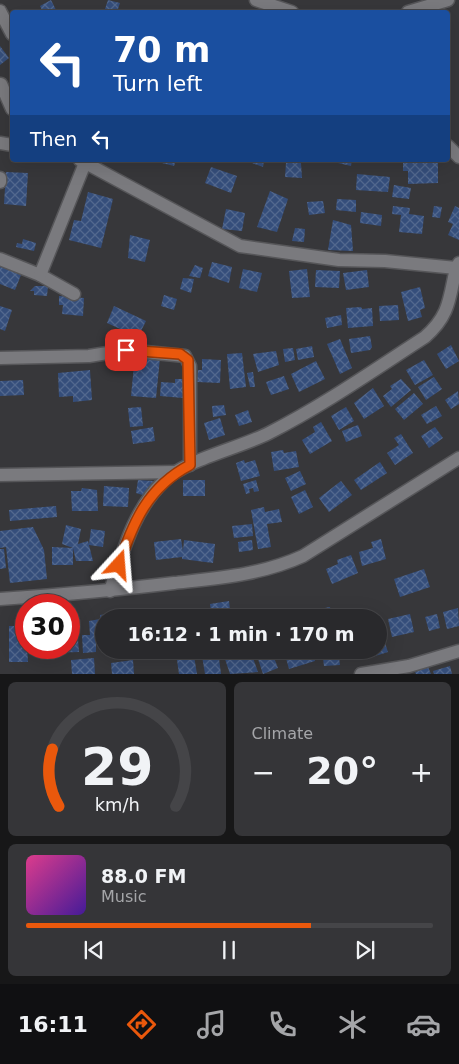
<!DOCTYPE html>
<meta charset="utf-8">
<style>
:root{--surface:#29292c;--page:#353538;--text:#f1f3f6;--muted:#a5a6a9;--line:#454548;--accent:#ea580c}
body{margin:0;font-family:"DejaVu Sans",sans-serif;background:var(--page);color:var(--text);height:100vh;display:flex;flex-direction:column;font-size:19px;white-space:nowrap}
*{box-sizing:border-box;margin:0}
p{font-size:16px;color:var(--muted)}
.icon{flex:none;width:28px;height:28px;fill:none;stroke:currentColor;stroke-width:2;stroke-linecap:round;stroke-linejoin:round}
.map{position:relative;height:674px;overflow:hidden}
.drawer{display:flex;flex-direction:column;gap:8px;padding:8px;background:#171718;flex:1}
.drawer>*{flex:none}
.banner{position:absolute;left:10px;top:10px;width:440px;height:152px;border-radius:5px;box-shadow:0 5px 20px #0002,0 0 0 1px var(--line);background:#1a4fa0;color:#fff;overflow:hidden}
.speed{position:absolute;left:15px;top:594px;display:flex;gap:10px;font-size:25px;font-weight:700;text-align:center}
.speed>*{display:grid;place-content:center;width:65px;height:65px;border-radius:50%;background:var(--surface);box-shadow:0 5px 20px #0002,0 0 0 1px var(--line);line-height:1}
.speed .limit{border:8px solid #d22;background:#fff;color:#111}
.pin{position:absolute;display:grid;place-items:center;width:42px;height:42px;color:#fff;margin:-21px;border-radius:10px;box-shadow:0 2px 8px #0006}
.me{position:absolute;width:55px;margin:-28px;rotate:19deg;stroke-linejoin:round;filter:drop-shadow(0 0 4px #0008)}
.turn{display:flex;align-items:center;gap:18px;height:105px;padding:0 20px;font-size:22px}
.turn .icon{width:65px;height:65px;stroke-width:2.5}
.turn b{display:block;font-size:35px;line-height:42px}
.then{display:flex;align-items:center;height:48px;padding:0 20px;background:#0003;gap:10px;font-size:19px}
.big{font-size:38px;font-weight:800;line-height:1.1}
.drawer .tile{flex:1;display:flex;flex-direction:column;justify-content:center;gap:8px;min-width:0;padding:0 18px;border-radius:8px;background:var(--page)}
.drawer .dial{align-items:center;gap:0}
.dial svg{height:130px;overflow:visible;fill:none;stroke:var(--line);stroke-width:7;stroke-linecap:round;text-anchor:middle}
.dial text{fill:var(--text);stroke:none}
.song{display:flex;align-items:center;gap:15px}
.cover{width:60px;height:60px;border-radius:8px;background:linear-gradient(135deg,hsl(330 70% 55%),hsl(260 70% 35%))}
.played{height:5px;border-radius:2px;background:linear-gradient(90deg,var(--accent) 70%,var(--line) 70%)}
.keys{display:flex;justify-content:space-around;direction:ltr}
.heat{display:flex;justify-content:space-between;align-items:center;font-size:28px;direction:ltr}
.drawer .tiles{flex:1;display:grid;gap:8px;grid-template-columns:1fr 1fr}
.tile:last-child{grid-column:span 2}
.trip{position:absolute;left:95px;top:609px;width:292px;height:50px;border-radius:25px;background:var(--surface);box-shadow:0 5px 20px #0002,0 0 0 1px var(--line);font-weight:800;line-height:50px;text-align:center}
.tabs{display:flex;height:80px;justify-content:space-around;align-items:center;background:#101012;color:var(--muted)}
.tabs .icon{width:35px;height:35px}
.tabs .selected{color:var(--accent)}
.tabs b{font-size:22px;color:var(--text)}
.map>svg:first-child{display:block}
.building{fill:url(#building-cross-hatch)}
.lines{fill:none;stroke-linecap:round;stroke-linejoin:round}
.minor-casing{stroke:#565659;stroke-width:15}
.minor{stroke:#7a7a7e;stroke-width:12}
.route-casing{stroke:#983908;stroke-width:12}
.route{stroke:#ea580c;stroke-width:9}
</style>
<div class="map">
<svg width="459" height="674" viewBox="0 0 459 674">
<defs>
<pattern id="building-cross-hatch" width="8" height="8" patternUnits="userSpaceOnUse" patternTransform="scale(1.25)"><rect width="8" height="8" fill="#354e7b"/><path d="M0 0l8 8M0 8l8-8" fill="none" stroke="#52688e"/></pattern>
</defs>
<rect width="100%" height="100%" fill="#37373a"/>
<g class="building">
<path d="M51 0 57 12H43L40 6Z"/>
<path d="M108 0 120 3 117 12H104Z"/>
<path d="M0 46 9 58 0 65Z"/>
<path d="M159 160H176L174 166 158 162Z"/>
<path d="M244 160H264L263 167Z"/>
<path d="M314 160H331V162L314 163Z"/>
<path d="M338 160H352L351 166 338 163Z"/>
<path d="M403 160H426V163H438V183L408 184V171H403Z"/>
<path d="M286 163H301L302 178 285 177Z"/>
<path d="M211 167 237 176 231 193 205 183Z"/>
<path d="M6 172 28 173 26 206 4 204Z"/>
<path d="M357 174 390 177 388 192 356 190Z"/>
<path d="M394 185 411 188 409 199 392 197Z"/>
<path d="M270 191 288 199 277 232 257 227Z"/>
<path d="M88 192 113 199 101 248 69 240 74 220 81 221Z"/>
<path d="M337 199 356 200V212L336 210Z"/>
<path d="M323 201 325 213 309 215 307 202Z"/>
<path d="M393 206 410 208 409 214 424 216 422 234 399 232 401 215 392 214Z"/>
<path d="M434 206 442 207 440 218 432 217Z"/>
<path d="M455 206 459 208V240L448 235 453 224 448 222Z"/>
<path d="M226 209 245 213 242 231 222 229Z"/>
<path d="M361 212 382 215 381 226 360 223Z"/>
<path d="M333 220 351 225 353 251 328 250Z"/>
<path d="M295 228 305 229 304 242 292 241Z"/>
<path d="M130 235 150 240 145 262 128 258Z"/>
<path d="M23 239 36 243 34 251 16 247 17 243 22 244Z"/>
<path d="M0 261 23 270 15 290 0 284Z"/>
<path d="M212 262 232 267 229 283 208 276Z"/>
<path d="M195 265 203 268 200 278 189 276Z"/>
<path d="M243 269 262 273 257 292 239 288Z"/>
<path d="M307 269 310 297 292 298 289 271Z"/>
<path d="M316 270 340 271 339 288 315 287Z"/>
<path d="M367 270 369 287 346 290 343 273Z"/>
<path d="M183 278 194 279 191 293 180 289Z"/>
<path d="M35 286H48L47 296 34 295V291H30Z"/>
<path d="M420 287 425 308 420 310 422 317 408 321 401 292Z"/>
<path d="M164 295 177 299 174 310 161 306Z"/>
<path d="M59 296 84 298 83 316 62 314 63 305H59Z"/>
<path d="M398 305 399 320 380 321 379 306Z"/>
<path d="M0 306 12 310 5 331 0 329Z"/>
<path d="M114 306 146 321 138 337 107 323Z"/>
<path d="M361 307 362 309 372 308 373 326 348 328 346 308Z"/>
<path d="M341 315 342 325 327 328 325 318Z"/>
<path d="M370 336 372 347 370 350 351 353 349 339Z"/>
<path d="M340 339 352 368 340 374 327 344Z"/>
<path d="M451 345 459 361 446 369 437 354Z"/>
<path d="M312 346 314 357 298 360 296 349Z"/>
<path d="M293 348 295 360 285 362 283 349Z"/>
<path d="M276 351 279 365 258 372 253 354Z"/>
<path d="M242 353 246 387 230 389 227 354Z"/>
<path d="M135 355 160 358 156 398 131 396Z"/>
<path d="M202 359 221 360 220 383 197 382 198 370H202Z"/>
<path d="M424 360 433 375 415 385 406 370Z"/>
<path d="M316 361 325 379 299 392 291 374Z"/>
<path d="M90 370 92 400 73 402V396L59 397 58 373Z"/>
<path d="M253 372 255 387H250L247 373Z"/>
<path d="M284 376 289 389 271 395 266 382Z"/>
<path d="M434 377 442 389 426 400 418 387Z"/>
<path d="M175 379H184L183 398 160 396 161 382 175 383Z"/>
<path d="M401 379 411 390 391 407 383 396 392 389 390 386Z"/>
<path d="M23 380 24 395 0 396V381Z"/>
<path d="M373 388 384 406 364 419 354 403Z"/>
<path d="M458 391 459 404 451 409 445 400Z"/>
<path d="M414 393 423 404 404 420 395 409Z"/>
<path d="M224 405 226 415 213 417 212 406Z"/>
<path d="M436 406 442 416 427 424 421 415Z"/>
<path d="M141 407 143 426 130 427 128 408Z"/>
<path d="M346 407 354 421 339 430 331 416Z"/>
<path d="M248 410 252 422 239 426 235 415Z"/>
<path d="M220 418 225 435 209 440 204 423Z"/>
<path d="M321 422 332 441 310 454 302 440 315 432 313 427Z"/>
<path d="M358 425 362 436 346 442 342 431Z"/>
<path d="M153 427 155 441 133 444 131 431Z"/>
<path d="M435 427 443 438 429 448 421 436Z"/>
<path d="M401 434 413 453 395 465 387 453 399 445 394 438Z"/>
<path d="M283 450 284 453 296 451 299 467 274 471 271 452Z"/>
<path d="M244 460 245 463 255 460 260 476 241 481 236 463Z"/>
<path d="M380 462 387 473 361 490 354 480Z"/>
<path d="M300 471 306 484 291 491 285 478Z"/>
<path d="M138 480 154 481 149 497 136 493Z"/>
<rect x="183" y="480" width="22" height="16"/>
<path d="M256 480 259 491 254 492 253 488 249 489 250 493 246 494 243 484Z"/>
<path d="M341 481 352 495 329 512 319 498Z"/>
<path d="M104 486 129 488 128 507 103 506Z"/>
<path d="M82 488 97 490 98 511H72L71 491H81Z"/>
<path d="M305 490 313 507 299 514 291 497Z"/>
<path d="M56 506 57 517 10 521 9 510Z"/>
<path d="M264 507 265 512 279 509 282 522 267 524 271 547 258 549 251 510Z"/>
<path d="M252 524 253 536 234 538 232 526Z"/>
<path d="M66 525 81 529 78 544 88 541 89 544 91 529 105 531 103 547 89 545 93 561H76L73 548V565H52V547L73 548 62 544Z"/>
<path d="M33 527 44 550 47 579 10 583 6 547 0 548V531Z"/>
<path d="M181 539 183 551 184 540 215 544 213 563 182 559V557L156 560 154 542Z"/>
<path d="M381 539 386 559 362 566 359 552 373 548 371 542Z"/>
<path d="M252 540 253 550 239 552 238 542Z"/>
<path d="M0 549H4L6 568 0 569Z"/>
<path d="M351 555 358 573 332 584 326 569 338 564 337 560Z"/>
<path d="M424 569 430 587 400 597 394 579Z"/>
<path d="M229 601 231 618H212L210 604Z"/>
<path d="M330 607 332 618H310L309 611Z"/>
<path d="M196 608 198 618H186L184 611Z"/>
<path d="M458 608 459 626 447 629 443 612Z"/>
<path d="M301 612 303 618H285V617Z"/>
<path d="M107 614 108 618H104V633L96 634V652L83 653 82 635H90L89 621 100 619V615Z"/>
<path d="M410 614 414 632 392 637 388 619Z"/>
<path d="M437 614 440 628 429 631 425 617Z"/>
<path d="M9 626H26L28 662H9Z"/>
<path d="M383 637 388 652 369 658 367 650H379V639Z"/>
<path d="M69 639H78L79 652 49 653 48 648H69Z"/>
<path d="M193 650 197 674H179L176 653Z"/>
<path d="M201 650H218L221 674H205Z"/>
<path d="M222 650H238L240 655 247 653 249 659 253 658 258 672 230 674Z"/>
<path d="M255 650H271L278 668 263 674Z"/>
<path d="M287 650H312L315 661 289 669 284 651Z"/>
<path d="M322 650H338L340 665 324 666Z"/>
<path d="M94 658 95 674H72L71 660Z"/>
<path d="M133 660 134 674H112L111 663Z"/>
<path d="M450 666 452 674H434L433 671Z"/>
<path d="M428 667 431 674H416L415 672Z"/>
</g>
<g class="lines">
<defs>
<g id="minor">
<path d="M256 0 292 12"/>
<path d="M0 11 12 34"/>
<path d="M408 12 448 0"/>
<path d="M1 84 12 109"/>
<path d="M0 143 12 145"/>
<path d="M448 146 459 157"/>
<path d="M80 160 240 246 339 260 385 261 456 268"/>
<path d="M0 178V182"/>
<path d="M0 259 40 275 74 294"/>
<path d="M40 275 85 163"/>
<path d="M0 358 89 356 126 350 185 356 190 366V465"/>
<path d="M0 475 175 472"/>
<path d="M110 591C123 552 133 511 163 482 184 460 240 448 269 433 324 405 374 370 425 337 450 315 449 299 456 268L459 263"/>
<path d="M0 599C58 595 116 590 174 583 219 578 261 575 303 556L459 458"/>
<path d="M361 674 409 666 459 651"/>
</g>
</defs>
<use href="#minor" class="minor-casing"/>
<use href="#minor" class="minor"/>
</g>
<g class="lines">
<defs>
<path id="route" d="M119 565C133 522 148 487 190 465L188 360 180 354 126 350"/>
</defs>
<use href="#route" class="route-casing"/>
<use href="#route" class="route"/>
</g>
</svg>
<div class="speed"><div class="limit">30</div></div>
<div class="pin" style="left:126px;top:350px;background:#d93025"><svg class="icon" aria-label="arrive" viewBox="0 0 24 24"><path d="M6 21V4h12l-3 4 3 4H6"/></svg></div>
<svg class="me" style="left:119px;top:565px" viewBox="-20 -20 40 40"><path d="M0-17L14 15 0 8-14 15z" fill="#ea580c" stroke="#fff" stroke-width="4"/></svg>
<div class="trip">16:12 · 1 min · 170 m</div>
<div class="banner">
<div class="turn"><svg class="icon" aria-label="left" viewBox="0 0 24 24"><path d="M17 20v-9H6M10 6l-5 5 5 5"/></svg><div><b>70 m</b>Turn left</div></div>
<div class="then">Then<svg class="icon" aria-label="left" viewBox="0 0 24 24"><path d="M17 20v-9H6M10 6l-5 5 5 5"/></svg></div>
</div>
</div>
<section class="drawer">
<div class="tiles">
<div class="tile dial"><svg viewBox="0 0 100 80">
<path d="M14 69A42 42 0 1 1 86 69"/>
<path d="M14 69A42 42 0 0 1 10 34" stroke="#ea580c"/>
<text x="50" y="56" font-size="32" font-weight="700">29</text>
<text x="50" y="72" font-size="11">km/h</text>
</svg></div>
<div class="tile"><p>Climate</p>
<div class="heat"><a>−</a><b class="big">20°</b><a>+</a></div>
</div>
<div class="tile">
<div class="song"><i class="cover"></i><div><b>88.0 FM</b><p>Music</p></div></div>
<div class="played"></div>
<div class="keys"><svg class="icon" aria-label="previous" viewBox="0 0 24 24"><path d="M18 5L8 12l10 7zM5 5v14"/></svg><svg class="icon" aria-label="pause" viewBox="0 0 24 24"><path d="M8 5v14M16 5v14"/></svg><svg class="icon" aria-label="next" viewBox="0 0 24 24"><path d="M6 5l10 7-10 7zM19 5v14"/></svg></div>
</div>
</div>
</section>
<nav class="tabs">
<b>16:11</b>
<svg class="icon selected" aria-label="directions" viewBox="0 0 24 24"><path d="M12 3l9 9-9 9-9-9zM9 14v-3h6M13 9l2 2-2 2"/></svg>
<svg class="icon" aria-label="music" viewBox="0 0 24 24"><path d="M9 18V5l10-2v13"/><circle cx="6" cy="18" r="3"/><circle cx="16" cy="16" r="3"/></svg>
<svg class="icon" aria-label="phone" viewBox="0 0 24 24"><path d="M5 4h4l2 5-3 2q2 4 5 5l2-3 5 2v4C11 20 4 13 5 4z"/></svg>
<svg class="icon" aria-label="climate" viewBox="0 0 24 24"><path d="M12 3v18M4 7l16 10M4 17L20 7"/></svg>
<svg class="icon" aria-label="car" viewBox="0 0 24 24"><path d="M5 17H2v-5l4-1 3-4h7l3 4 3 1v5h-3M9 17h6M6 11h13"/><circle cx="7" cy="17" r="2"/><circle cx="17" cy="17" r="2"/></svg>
</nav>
